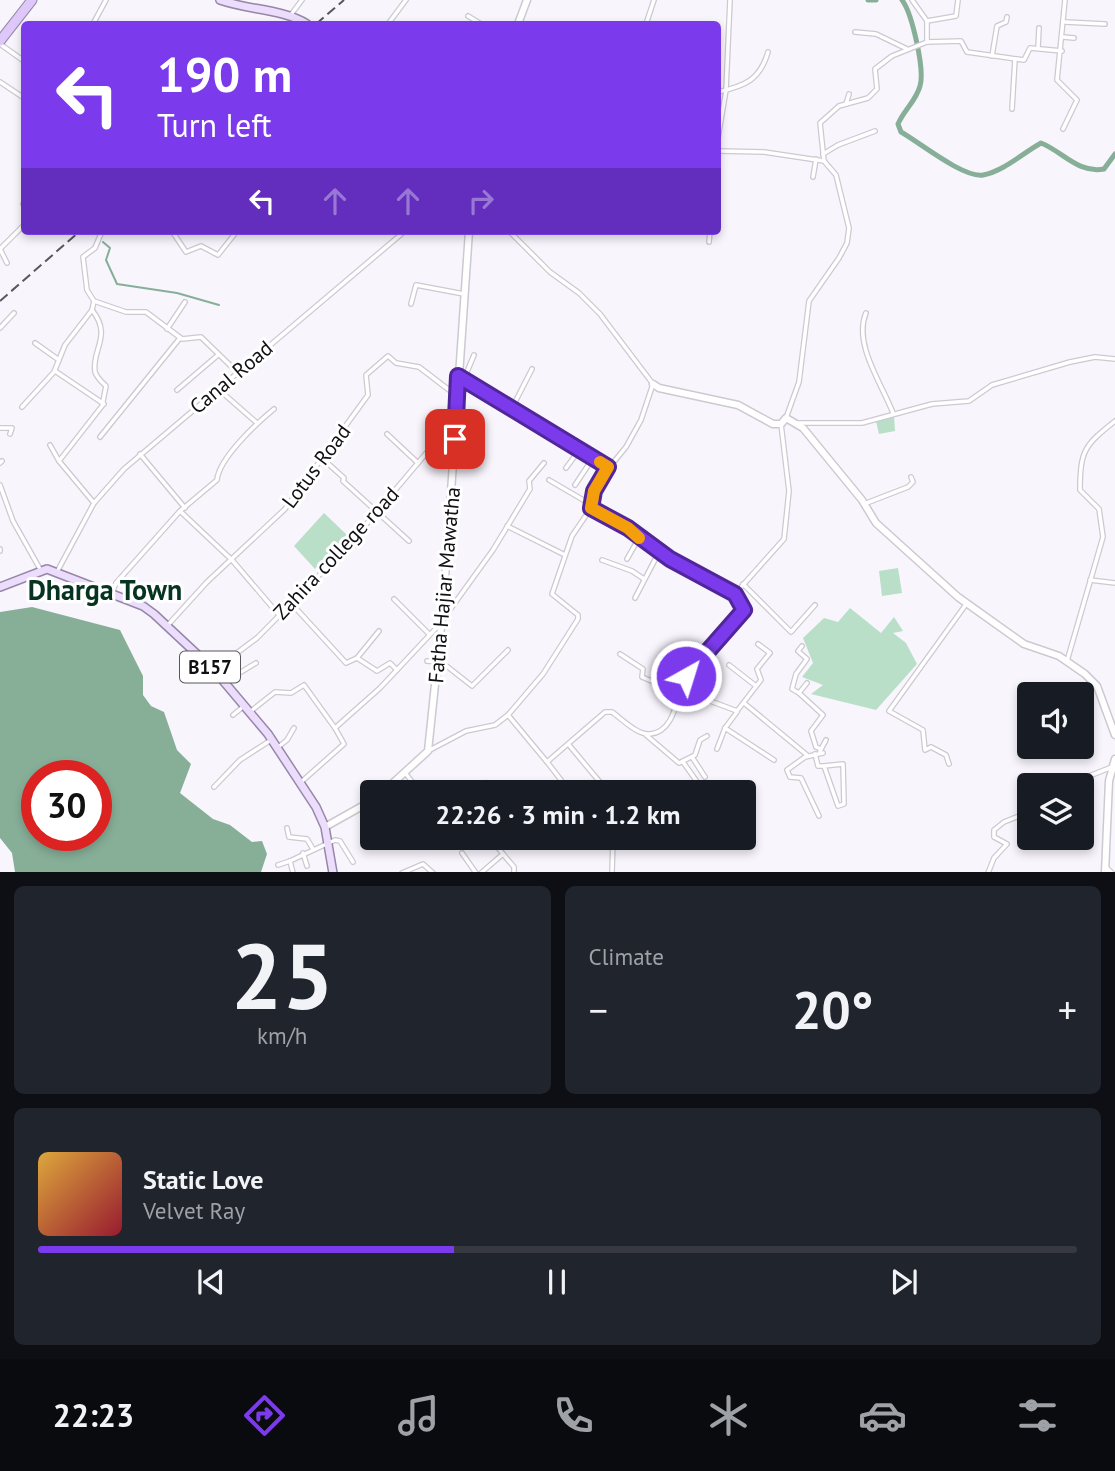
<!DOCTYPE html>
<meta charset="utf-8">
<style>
:root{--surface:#171b24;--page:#20242c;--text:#f1f3f6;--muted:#9ea1a6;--line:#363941;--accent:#7c3aed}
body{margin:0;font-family:"PT Sans",sans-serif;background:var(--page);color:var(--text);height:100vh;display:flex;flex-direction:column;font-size:26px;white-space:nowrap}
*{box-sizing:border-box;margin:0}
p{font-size:23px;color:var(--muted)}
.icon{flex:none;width:38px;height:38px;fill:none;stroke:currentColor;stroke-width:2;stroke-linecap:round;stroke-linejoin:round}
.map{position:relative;height:872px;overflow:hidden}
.details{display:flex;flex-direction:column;gap:14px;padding:14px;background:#0d0f14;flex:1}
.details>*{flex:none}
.hud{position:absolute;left:21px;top:21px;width:700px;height:214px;border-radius:7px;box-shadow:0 4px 10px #0003;background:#7c3aed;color:#fff;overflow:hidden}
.fabs{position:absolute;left:1017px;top:682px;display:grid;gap:14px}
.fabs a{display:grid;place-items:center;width:77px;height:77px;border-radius:7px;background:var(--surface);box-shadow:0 4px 10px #0003;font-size:35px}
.speed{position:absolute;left:21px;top:760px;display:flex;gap:14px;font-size:35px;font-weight:700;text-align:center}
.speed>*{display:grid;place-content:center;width:91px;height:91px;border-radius:50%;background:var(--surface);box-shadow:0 4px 10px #0003;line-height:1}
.speed .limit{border:10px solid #d22;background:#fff;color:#111}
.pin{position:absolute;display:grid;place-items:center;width:60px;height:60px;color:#fff;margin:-30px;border-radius:14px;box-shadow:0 4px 10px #0006}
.me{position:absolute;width:77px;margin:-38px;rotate:39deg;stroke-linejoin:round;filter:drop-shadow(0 0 5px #0008)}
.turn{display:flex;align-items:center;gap:24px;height:147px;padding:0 21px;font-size:32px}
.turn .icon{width:91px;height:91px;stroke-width:2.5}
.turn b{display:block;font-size:49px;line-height:60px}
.lanes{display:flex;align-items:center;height:66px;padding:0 21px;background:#0003;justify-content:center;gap:35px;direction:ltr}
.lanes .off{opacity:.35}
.big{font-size:52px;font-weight:800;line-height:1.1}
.details .widget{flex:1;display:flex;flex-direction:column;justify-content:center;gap:10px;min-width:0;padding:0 24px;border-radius:10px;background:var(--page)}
.details .dial{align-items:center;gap:0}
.dial b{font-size:91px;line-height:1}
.song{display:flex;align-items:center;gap:21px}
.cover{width:84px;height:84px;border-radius:10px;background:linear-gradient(135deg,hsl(40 70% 55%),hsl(350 70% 35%))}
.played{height:7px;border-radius:4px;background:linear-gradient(90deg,var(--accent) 40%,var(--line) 40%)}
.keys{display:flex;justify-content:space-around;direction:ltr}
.heat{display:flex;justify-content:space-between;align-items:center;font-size:38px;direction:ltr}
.details .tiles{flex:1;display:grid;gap:14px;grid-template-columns:1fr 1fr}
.widget:last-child{grid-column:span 2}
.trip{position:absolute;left:360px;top:780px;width:396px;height:70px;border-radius:7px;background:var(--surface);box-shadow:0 4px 10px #0003;font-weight:800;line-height:70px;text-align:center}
.menu{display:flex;height:112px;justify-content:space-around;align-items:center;background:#090b0e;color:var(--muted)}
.menu .icon{width:49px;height:49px}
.menu .selected{color:var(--accent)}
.menu b{font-size:32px;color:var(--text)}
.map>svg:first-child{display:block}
.green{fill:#badfc9}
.water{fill:#87af98;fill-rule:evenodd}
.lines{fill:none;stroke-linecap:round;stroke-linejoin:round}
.stream{stroke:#87af98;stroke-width:2}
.river{stroke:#87af98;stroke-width:5}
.street-casing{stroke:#cdc9d1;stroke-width:6}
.secondary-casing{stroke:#cdc9d1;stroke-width:9}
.primary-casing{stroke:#9687a8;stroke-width:10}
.highway-casing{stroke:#9687a8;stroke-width:11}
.street{stroke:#fff;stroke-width:3.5}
.secondary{stroke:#fff;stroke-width:6}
.primary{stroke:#ebddfb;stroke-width:7}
.highway{stroke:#dec7f9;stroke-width:9}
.rail{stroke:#57565a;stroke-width:2;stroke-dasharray:10 5;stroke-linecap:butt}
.route-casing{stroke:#51269a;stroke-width:18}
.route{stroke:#7c3aed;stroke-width:12}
.slow{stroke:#f59e0b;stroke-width:12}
.labels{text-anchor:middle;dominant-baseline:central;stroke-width:6;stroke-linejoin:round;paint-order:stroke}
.shield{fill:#fff;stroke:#585759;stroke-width:2}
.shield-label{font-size:19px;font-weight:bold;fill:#100f12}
.street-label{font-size:21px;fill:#100f12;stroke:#fff}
.district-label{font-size:28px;font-weight:bold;fill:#073420;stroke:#fff}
</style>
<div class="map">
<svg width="1115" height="873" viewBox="0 0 1115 873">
<rect width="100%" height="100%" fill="#f8f5fd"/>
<g class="green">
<path d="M894 416 895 431 879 434 876 421Z"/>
<path d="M324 513 347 535 315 569 294 546Z"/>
<path d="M898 568 902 593 882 596 879 571Z"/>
<path d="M850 608 881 633 894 617 903 631 893 633 906 643 917 664 876 710 811 694 823 685 802 677 813 663 803 638 824 618 838 622Z"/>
</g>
<path class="water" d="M32 607 120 630 143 676V695L151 706 164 712 177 750 191 764 180 793 213 819 230 825 252 842 262 841 267 854 261 872H15L12 853 0 838V612ZM37 775H96V835H37Z"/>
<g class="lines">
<path class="stream" d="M103 242 110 248 106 260 117 284 177 293 219 305"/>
<g class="river">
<path d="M868 0H876"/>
<path d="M902 0C912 13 925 70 920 86 916 101 904 110 898 124L901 132C919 142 963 178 983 175 1004 171 1023 153 1041 143 1062 151 1078 174 1104 169L1115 154"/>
</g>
<defs>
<g id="street">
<path d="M290 16 302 0"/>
<path d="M468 16 481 24"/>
<path d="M927 21 956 16 958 0"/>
<path d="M1065 22 1105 24"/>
<path d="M93 24 106 0"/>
<path d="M388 24 406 0"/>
<path d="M646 24 654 0"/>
<path d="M855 32 876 34 907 49"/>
<path d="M1063 37 1074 38"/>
<path d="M927 42 961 41 967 52 1024 60 1030 48 1062 51"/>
<path d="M0 44 24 61"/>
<path d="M1038 48 1039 28"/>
<path d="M992 56 997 26 1006 22 1007 17"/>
<path d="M0 82 24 98"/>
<path d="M718 92C745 86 760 80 768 52"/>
<path d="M846 104 849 94"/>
<path d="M1012 109 1015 59"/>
<path d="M1063 129 1077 100 1057 80 1065 0"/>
<path d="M718 138 726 90 730 0"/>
<path d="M718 151 764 152 824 161 836 175 849 228 847 243 839 258 809 301 799 382 786 418"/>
<path d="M823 154 838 145 875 131"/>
<path d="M824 161 820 123 839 106 868 98 877 89 875 69 892 56 927 42V21L912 0"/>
<path d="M813 177 816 159"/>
<path d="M23 204 24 206"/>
<path d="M102 231 95 248 83 257 87 290 94 301 126 312H146L182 339 201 337 237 372"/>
<path d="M172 231 186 252 201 246 218 255 237 231"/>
<path d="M709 242 710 231"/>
<path d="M0 249 24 225"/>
<path d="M0 249 7 263"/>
<path d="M411 304 416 285 464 294"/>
<path d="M866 313C853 344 882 384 893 413"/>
<path d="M0 328 14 313"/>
<path d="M167 329 185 302"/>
<path d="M35 343 59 360"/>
<path d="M55 371 104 404"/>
<path d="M460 377 608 467"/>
<path d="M464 379 474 355"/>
<path d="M217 388 257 423"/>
<path d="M177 390 218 355"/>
<path d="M22 407 54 372 65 345 92 310 94 301"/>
<path d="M511 410 532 369"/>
<path d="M798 423H862L932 404 969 401 992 385 1070 362 1095 357 1115 359"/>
<path d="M0 428H12L10 434"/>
<path d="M387 434 418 463"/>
<path d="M100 437 180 338"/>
<path d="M50 445 59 461 94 503"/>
<path d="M140 454 185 508"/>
<path d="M323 459 344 478 343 481 409 541"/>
<path d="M59 461 102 406 106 386C102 382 97 378 95 372 91 350 113 336 92 310"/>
<path d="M0 463 2 461"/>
<path d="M566 468 580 449"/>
<path d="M549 480 590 504"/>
<path d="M0 485 13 521 40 569"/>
<path d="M575 485 593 458"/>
<path d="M864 504 908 487 913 482 911 477"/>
<path d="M591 508 628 528 670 559 735 594"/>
<path d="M180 511 232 560 279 615"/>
<path d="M507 526 565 555"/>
<path d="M0 549V551"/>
<path d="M627 559 639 538"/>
<path d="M602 560 632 571 644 579"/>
<path d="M58 570 94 503 124 469 405 231"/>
<path d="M1090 580 1115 583"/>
<path d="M743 584 791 632 815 605"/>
<path d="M112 593 116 583 180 511 217 480C219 458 257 423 274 409"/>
<path d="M635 598 659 552"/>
<path d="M394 599 429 634"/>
<path d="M291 603 346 663 357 658 377 671 390 663 397 670"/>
<path d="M444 618 493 550 530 489 529 481 544 463"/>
<path d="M167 626 207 582 285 509 368 395 366 375 388 356 396 363 419 367 457 396"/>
<path d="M620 654 643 669 642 677 680 693"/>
<path d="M357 658 379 631"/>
<path d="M439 660 472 686 508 650"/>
<path d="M427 661 437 662"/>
<path d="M1067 661 1103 537 1099 509 1080 490C1080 450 1085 445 1115 421"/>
<path d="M729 665 756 686"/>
<path d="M214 670 257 638 348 546 439 438 455 439"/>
<path d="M226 681 256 663"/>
<path d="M807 683 799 693 823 715 811 731 816 747 821 749"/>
<path d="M681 690 737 711 761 680 757 669 770 653 758 644"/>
<path d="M799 693 792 689 796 674 807 659 798 651 802 646"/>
<path d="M744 703 807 755"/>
<path d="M251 711 275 692 291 693 304 685 335 728 380 688 440 624"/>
<path d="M737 712 725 728 774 760"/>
<path d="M233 715 244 706"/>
<path d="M508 715 547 762 605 712H612C622 719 637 735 650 734 676 732 677 693 686 676 699 650 727 632 744 610L735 594 784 539 789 491 781 424"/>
<path d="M646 735 679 763 695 755 700 740 707 736"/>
<path d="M569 745 609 793"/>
<path d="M277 748 287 740 294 728"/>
<path d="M717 749 725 728"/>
<path d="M428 751 466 731 495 725 508 715 543 674 578 619V615L552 594 572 536 591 508 599 480 626 447 641 420 653 384 600 314 579 293 550 272 509 231"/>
<path d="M820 751 826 740"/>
<path d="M815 754 818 766H824L838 806 844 804 843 764 824 766"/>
<path d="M692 757 705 777"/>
<path d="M547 762 561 780 564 793"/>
<path d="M683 762 705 793"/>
<path d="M949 764 946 755 931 747 925 750 923 730 889 711 967 603"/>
<path d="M406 774 421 793"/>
<path d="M300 783 344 744 335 728"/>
<path d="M1064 786 1112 767"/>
<path d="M214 787 240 760 271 740"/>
<path d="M485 793 491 787 487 783"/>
<path d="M366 804 373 814"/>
<path d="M819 816 801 778 790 777 787 770 805 757 823 753"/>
<path d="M287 828 289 837 307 839 313 849"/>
<path d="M303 853 307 866"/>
<path d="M462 853 476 873"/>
<path d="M503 854 514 867V873"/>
<path d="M278 865 290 861"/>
<path d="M1105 866 1112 873"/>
<path d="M293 873 290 861 335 840 340 841 353 862"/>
<path d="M402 873 423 864 433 873"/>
<path d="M481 873 503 854 490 838"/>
<path d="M612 873 613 838"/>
<path d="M988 873 994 858 1007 844 994 837V830L1004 822 1029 812"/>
</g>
<g id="secondary">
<path d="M518 24 527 0"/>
<path d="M653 384 659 388 738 405 773 424H781L786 418 803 428 862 500 876 523 958 597 1024 644 1059 656 1085 674 1097 686 1115 735"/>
<path d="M382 793 428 751 443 608 469 231"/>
<path d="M325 827 373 800"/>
<path d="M1105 873 1109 781 1115 759"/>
</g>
<g id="primary">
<path d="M220 0C248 10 283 9 307 24"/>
<path d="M0 587 47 569 143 606 154 614 214 670 268 734 316 807 325 827 333 873"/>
</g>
<path id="highway" d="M0 41 32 0"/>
</defs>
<use href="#street" class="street-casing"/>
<use href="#secondary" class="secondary-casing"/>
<use href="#primary" class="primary-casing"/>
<use href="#highway" class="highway-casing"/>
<use href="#street" class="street"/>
<use href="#secondary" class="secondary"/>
<use href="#primary" class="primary"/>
<use href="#highway" class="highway"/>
<g class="rail">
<path d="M316 24 344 0"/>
<path d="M0 301 80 231"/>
</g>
</g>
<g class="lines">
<defs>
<path id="route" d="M455 439 458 376 608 467 594 491 591 508 628 528 670 559 735 594 744 610 686 676"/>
</defs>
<use href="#route" class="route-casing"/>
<use href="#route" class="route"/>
<path class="slow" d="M600 462 608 467 594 491 591 508 628 528 639 538"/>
</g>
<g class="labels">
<rect class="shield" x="180" y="651.5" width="60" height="31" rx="5"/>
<g class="shield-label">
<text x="210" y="667">B157</text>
</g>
<g class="street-label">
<text transform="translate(231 377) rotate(-40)">Canal Road</text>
<text transform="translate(316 466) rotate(-53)">Lotus Road</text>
<text transform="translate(336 553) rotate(-47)">Zahira college road</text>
<text transform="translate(444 585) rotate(-85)">Fatha Hajiar Mawatha</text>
</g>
<g class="district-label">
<text x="105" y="589">Dharga Town</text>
</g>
</g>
</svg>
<div class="fabs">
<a><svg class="icon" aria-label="sound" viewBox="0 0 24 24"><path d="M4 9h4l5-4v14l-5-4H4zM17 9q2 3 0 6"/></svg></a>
<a><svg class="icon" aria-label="layers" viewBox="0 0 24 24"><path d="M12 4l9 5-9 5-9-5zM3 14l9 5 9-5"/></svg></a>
</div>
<div class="speed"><div class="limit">30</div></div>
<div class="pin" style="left:455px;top:439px;background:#d93025"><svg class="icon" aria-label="arrive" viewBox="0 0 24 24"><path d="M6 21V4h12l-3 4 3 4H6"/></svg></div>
<svg class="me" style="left:686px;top:676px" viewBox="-20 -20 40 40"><circle r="17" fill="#7c3aed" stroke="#fff" stroke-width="3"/><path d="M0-11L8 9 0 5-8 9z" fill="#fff"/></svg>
<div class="trip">22:26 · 3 min · 1.2 km</div>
<div class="hud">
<div class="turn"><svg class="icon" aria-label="left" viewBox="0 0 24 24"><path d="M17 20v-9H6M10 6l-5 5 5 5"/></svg><div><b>190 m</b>Turn left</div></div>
<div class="lanes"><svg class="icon" aria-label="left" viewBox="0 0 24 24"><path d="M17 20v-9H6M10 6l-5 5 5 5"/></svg><svg class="icon off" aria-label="ahead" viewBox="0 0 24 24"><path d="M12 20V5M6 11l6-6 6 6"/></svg><svg class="icon off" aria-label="ahead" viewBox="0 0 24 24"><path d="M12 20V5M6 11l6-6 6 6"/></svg><svg class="icon off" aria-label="right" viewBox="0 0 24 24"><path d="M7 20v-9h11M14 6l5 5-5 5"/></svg></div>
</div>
</div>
<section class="details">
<div class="tiles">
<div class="widget dial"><b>25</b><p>km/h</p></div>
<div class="widget"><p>Climate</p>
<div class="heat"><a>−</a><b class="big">20°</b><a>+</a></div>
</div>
<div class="widget">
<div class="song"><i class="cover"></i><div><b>Static Love</b><p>Velvet Ray</p></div></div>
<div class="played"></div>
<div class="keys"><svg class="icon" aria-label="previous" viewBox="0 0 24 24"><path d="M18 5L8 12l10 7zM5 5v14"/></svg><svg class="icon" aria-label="pause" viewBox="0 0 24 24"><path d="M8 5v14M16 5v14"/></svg><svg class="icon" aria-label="next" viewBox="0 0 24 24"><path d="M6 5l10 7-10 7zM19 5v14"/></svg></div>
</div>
</div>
</section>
<nav class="menu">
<b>22:23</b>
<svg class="icon selected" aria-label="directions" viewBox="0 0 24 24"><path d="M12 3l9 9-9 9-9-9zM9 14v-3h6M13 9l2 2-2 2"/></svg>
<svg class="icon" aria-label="music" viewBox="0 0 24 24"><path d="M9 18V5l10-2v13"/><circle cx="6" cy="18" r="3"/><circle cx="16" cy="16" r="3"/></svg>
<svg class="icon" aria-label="phone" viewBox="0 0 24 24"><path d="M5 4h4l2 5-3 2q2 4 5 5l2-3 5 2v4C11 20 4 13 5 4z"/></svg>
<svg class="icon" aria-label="climate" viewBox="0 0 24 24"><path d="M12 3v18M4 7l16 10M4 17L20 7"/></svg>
<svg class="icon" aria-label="car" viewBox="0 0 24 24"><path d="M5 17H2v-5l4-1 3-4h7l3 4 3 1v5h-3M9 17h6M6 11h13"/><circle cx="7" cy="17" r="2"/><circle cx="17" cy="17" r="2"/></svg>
<svg class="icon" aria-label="filters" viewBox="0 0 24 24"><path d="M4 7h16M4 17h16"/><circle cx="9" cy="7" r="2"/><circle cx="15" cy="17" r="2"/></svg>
</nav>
